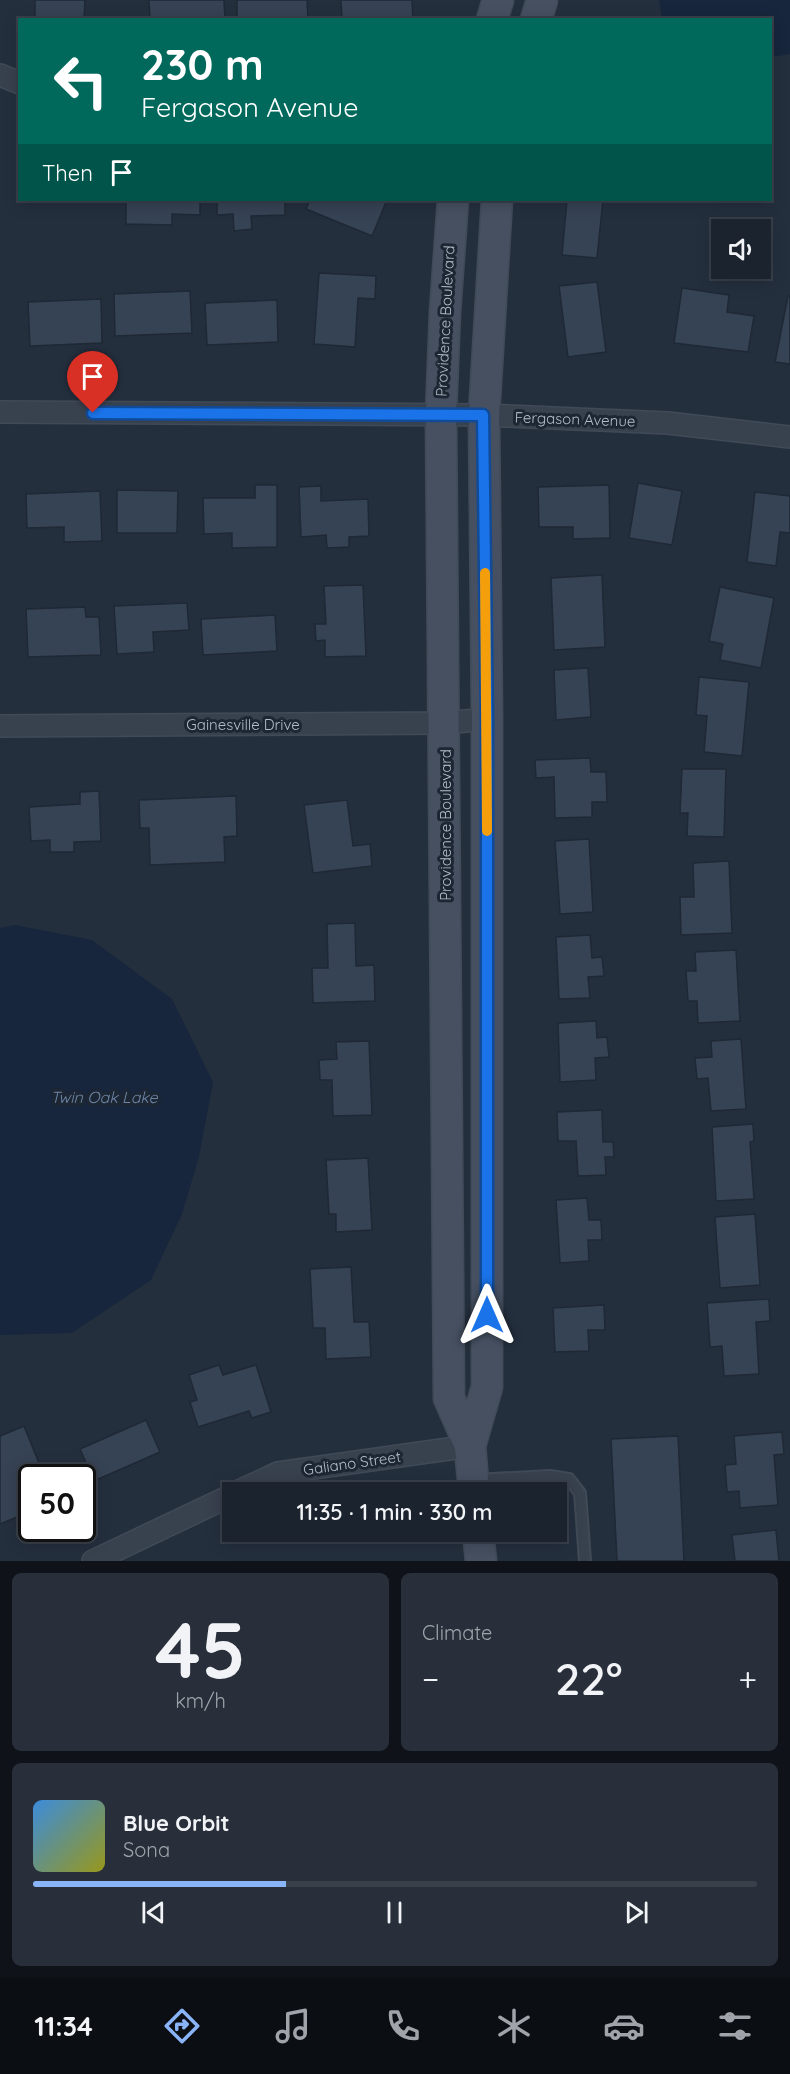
<!DOCTYPE html>
<meta charset="utf-8">
<style>
:root{--surface:#1b232e;--page:#282f3a;--text:#f1f3f6;--muted:#a0a4aa;--line:#39404a;--accent:#8ab4f8}
body{margin:0;font-family:Quicksand,sans-serif;background:var(--page);color:var(--text);height:100vh;display:flex;flex-direction:column;font-size:22px;white-space:nowrap}
*{box-sizing:border-box;margin:0}
p{font-size:20px;color:var(--muted)}
.icon{flex:none;width:33px;height:33px;fill:none;stroke:currentColor;stroke-width:2;stroke-linecap:round;stroke-linejoin:round}
.map{position:relative;height:1561px;overflow:hidden}
.drawer{display:flex;flex-direction:column;gap:12px;padding:12px;background:#0f1319;flex:1}
.drawer>*{flex:none}
.top-card{position:absolute;left:18px;top:18px;width:754px;height:183px;border-radius:0px;box-shadow:0 3px 15px #0003,0 0 0 2px var(--line);background:#00695c;color:#fff;overflow:hidden}
.buttons{position:absolute;left:711px;top:219px;display:grid;gap:12px}
.buttons a{display:grid;place-items:center;width:60px;height:60px;border-radius:0px;background:var(--surface);box-shadow:0 3px 15px #0003,0 0 0 2px var(--line);font-size:30px}
.speed{position:absolute;left:18px;top:1464px;display:flex;gap:12px;font-size:30px;font-weight:700;text-align:center}
.speed>*{display:grid;place-content:center;width:78px;height:78px;border-radius:50%;background:var(--surface);box-shadow:0 3px 15px #0003,0 0 0 2px var(--line);line-height:1}
.speed .limit{border:3px solid #111;border-radius:9px;background:#fff;color:#111}
.pin{position:absolute;display:grid;place-items:center;width:51px;height:51px;color:#fff;margin:-62px -26px;border-radius:50% 50% 50% 0;rotate:-45deg;box-shadow:0 0 6px #0007}
.pin .icon{rotate:45deg}
.me{position:absolute;width:66px;margin:-33px;rotate:0deg;stroke-linejoin:round;filter:drop-shadow(0 0 4px #0008)}
.turn{display:flex;align-items:center;gap:21px;height:126px;padding:0 24px;font-size:27px}
.turn .icon{width:78px;height:78px;stroke-width:2.5}
.turn b{display:block;font-size:42px;line-height:51px}
.then{display:flex;align-items:center;height:57px;padding:0 24px;background:#0003;gap:12px;font-size:22px}
.big{font-size:45px;font-weight:600;line-height:1.1}
.drawer .widget{flex:1;display:flex;flex-direction:column;justify-content:center;gap:9px;min-width:0;padding:0 21px;border-radius:9px;background:var(--page)}
.drawer .dial{align-items:center;gap:0}
.dial b{font-size:78px;line-height:1}
.song{display:flex;align-items:center;gap:18px}
.cover{width:72px;height:72px;border-radius:9px;background:linear-gradient(135deg,hsl(210 70% 55%),hsl(60 70% 35%))}
.played{height:6px;border-radius:3px;background:linear-gradient(90deg,var(--accent) 35%,var(--line) 35%)}
.keys{display:flex;justify-content:space-around;direction:ltr}
.heat{display:flex;justify-content:space-between;align-items:center;font-size:33px;direction:ltr}
.drawer .tiles{flex:1;display:grid;gap:12px;grid-template-columns:1fr 1fr}
.widget:last-child{grid-column:span 2}
.trip{position:absolute;left:222px;top:1482px;width:345px;height:60px;border-radius:0px;background:var(--surface);box-shadow:0 3px 15px #0003,0 0 0 2px var(--line);font-weight:600;line-height:60px;text-align:center}
.tabs{display:flex;height:96px;justify-content:space-around;align-items:center;background:#0b0e12;color:var(--muted)}
.tabs .icon{width:42px;height:42px}
.tabs .on{color:var(--accent)}
.tabs b{font-size:27px;color:var(--text)}
.map>svg:first-child{display:block}
.water{fill:#17263c}
.building{fill:#364354;stroke:#1f2835;stroke-width:1.5}
.lines{fill:none;stroke-linecap:round;stroke-linejoin:round}
.lane-casing{stroke:#414a57;stroke-width:14}
.street-casing{stroke:#414a57;stroke-width:24}
.secondary-casing{stroke:#414a57;stroke-width:33}
.lane{stroke:#38414e;stroke-width:10}
.street{stroke:#38414e;stroke-width:21}
.secondary{stroke:#465061;stroke-width:30}
.route-casing{stroke:#114b97;stroke-width:15}
.route{stroke:#1a73e8;stroke-width:10}
.slow{stroke:#f59e0b;stroke-width:10}
.labels{text-anchor:middle;dominant-baseline:central;stroke-width:6;stroke-linejoin:round;paint-order:stroke}
.street-label{font-size:15px;fill:#b4bcc9;stroke:#1d2633}
.water-label{font-size:16px;font-style:italic;fill:#6d86a8;stroke:#1d2633}
</style>
<div class="map">
<svg width="790" height="1561" viewBox="0 0 790 1561">
<rect width="100%" height="100%" fill="#242f3e"/>
<g class="water">
<path d="M659 0H790V54L779 56 771 55V20L662 19Z"/>
<path d="M15 925 92 940 172 999 213 1082 199 1157 182 1214 151 1280 72 1333 0 1335V928Z"/>
</g>
<g class="building">
<path d="M35 0H85L84 20H35Z"/>
<path d="M149 0H224L225 20H150Z"/>
<path d="M237 0H307L308 20H237Z"/>
<path d="M341 0H412L413 20H342Z"/>
<path d="M126 200H200V215L172 214V225L126 224Z"/>
<path d="M217 200H285V215L251 216 252 229 234 231 233 214 217 215Z"/>
<path d="M310 200H387L372 236 306 209Z"/>
<path d="M567 200H603L597 258 562 255Z"/>
<path d="M319 273 376 276 375 299 358 298 355 347 314 344Z"/>
<path d="M597 282 606 352 568 357 559 286Z"/>
<path d="M682 288 729 295 727 312 754 316 748 352 674 343Z"/>
<path d="M190 291 192 333 115 336 114 294Z"/>
<path d="M788 296H790V364L775 362Z"/>
<path d="M101 299 102 343 30 346 28 302Z"/>
<path d="M277 300 278 342 207 345 205 303Z"/>
<path d="M638 483 682 491 672 545 629 538Z"/>
<path d="M255 485H277V547L232 548V533L204 534 203 498H255Z"/>
<path d="M609 485 610 538 573 539V527H539L538 487Z"/>
<path d="M321 486V501L368 499 369 536 349 537V547L327 548 326 535 301 537 299 487Z"/>
<path d="M117 490 178 491 177 533H117Z"/>
<path d="M100 491 102 541 64 542V527L27 528 26 494Z"/>
<path d="M755 492 790 496V533L780 532 776 566 747 562Z"/>
<path d="M602 575 605 647 554 650 551 578Z"/>
<path d="M363 585 366 656 325 657V640L316 641 315 624H326L324 586Z"/>
<path d="M720 587 774 598 761 668 720 660 723 644 709 641Z"/>
<path d="M187 603 189 630 153 632 154 652 117 654 114 606Z"/>
<path d="M85 607 86 617H99L101 655 28 657 26 609Z"/>
<path d="M275 615 277 651 203 655 201 619Z"/>
<path d="M588 668 591 717 556 720 554 670Z"/>
<path d="M699 677 749 682 742 756 704 752 707 716 696 715Z"/>
<path d="M590 758 591 772H606L607 802H592V817L555 818 554 777 536 778 535 760Z"/>
<path d="M682 769H726L724 837 687 836 688 813H680Z"/>
<path d="M99 791 101 841 74 842V852H50V840L31 841 29 807 80 804V792Z"/>
<path d="M236 796 237 836 224 837 225 862 150 865 149 828H140L139 800Z"/>
<path d="M347 800 353 846 370 844 372 866 313 873 304 805Z"/>
<path d="M589 839 593 912 560 914 555 841Z"/>
<path d="M729 861 732 933 681 935 680 897H694L693 863Z"/>
<path d="M355 923 356 966 374 965 375 1001 313 1003 312 968H328L327 924Z"/>
<path d="M590 935 592 958 602 957 604 976 588 977 590 998 559 999 556 937Z"/>
<path d="M736 950 740 1021 698 1023 697 1001H688L686 971H696L695 952Z"/>
<path d="M596 1021 597 1038 607 1037 609 1057 595 1058 596 1080 560 1082 558 1023Z"/>
<path d="M741 1039 746 1109 711 1111 708 1078 697 1079 695 1058 712 1057 711 1041Z"/>
<path d="M369 1041 372 1115 333 1116 332 1080H320L319 1060 337 1059 336 1042Z"/>
<path d="M602 1110 603 1142H613L614 1157H605L606 1175 578 1176 576 1141H558L557 1112Z"/>
<path d="M753 1124 754 1141 750 1142 754 1199 716 1201 712 1127Z"/>
<path d="M368 1158 372 1230 336 1232V1214H329L326 1160Z"/>
<path d="M587 1198 589 1220H601L602 1240H588L589 1261 560 1263 556 1200Z"/>
<path d="M755 1214 760 1285 720 1288 715 1217Z"/>
<path d="M351 1267 354 1322H369L371 1357 326 1359 325 1328H313L310 1269Z"/>
<path d="M769 1299 770 1321 756 1322 759 1374 724 1376 722 1346 710 1347 707 1303Z"/>
<path d="M604 1305 605 1330H588L589 1351 555 1352 553 1308Z"/>
<path d="M219 1365 223 1375 256 1365 271 1412 252 1418 249 1411 198 1427 190 1402 197 1400 189 1375Z"/>
<path d="M146 1420 160 1452 94 1481 80 1449Z"/>
<path d="M24 1426 45 1478H32V1511L0 1524V1436Z"/>
<path d="M782 1432 784 1454 774 1455 778 1505 740 1508 739 1491 727 1492 725 1465 736 1464 734 1436Z"/>
<path d="M678 1436 684 1561H617L611 1439Z"/>
<path d="M776 1530 779 1561H735L732 1535Z"/>
</g>
<g class="lines">
<defs>
<path id="lane" d="M475 1480 550 1476 569 1479 580 1493 585 1561"/>
<g id="street">
<path d="M0 75 20 83"/>
<path d="M0 412 484 415 668 423 790 437"/>
<path d="M0 726 445 723 487 719"/>
<path d="M237 1492 278 1473 470 1446"/>
<path d="M93 1561 232 1495"/>
</g>
<g id="secondary">
<path d="M492 20 498 0"/>
<path d="M536 20 542 0"/>
<path d="M453 200 445 312 441 414 449 1398 470 1446 474 1492"/>
<path d="M470 1446 487 1387V719L484 415 497 200"/>
<path d="M478 1532 481 1561"/>
</g>
</defs>
<use href="#lane" class="lane-casing"/>
<use href="#street" class="street-casing"/>
<use href="#secondary" class="secondary-casing"/>
<use href="#lane" class="lane"/>
<use href="#street" class="street"/>
<use href="#secondary" class="secondary"/>
</g>
<g class="lines">
<defs>
<path id="route" d="M93 413 483 415 487 719V1315"/>
</defs>
<use href="#route" class="route-casing"/>
<use href="#route" class="route"/>
<path class="slow" d="M485 573 487 831"/>
</g>
<g class="labels">
<g class="street-label">
<text transform="translate(445 321) rotate(-87)">Providence Boulevard</text>
<text transform="translate(575 419) rotate(2)">Fergason Avenue</text>
<text x="243" y="724">Gainesville Drive</text>
<text transform="translate(445 825) rotate(-90)">Providence Boulevard</text>
<text transform="translate(352 1463) rotate(-8)">Galiano Street</text>
</g>
<g class="water-label">
<text x="104" y="1097">Twin Oak Lake</text>
</g>
</g>
</svg>
<div class="buttons">
<a><svg class="icon" aria-label="sound" viewBox="0 0 24 24"><path d="M4 9h4l5-4v14l-5-4H4zM17 9q2 3 0 6"/></svg></a>
</div>
<div class="speed"><div class="limit">50</div></div>
<div class="pin" style="left:93px;top:413px;background:#d93025"><svg class="icon" aria-label="arrive" viewBox="0 0 24 24"><path d="M6 21V4h12l-3 4 3 4H6"/></svg></div>
<svg class="me" style="left:487px;top:1315px" viewBox="-20 -20 40 40"><path d="M0-17L14 15 0 8-14 15z" fill="#1a73e8" stroke="#fff" stroke-width="4"/></svg>
<div class="trip">11:35 · 1 min · 330 m</div>
<div class="top-card">
<div class="turn"><svg class="icon" aria-label="left" viewBox="0 0 24 24"><path d="M17 20v-9H6M10 6l-5 5 5 5"/></svg><div><b>230 m</b>Fergason Avenue</div></div>
<div class="then">Then<svg class="icon" aria-label="arrive" viewBox="0 0 24 24"><path d="M6 21V4h12l-3 4 3 4H6"/></svg></div>
</div>
</div>
<section class="drawer">
<div class="tiles">
<div class="widget dial"><b>45</b><p>km/h</p></div>
<div class="widget"><p>Climate</p>
<div class="heat"><a>−</a><b class="big">22°</b><a>+</a></div>
</div>
<div class="widget">
<div class="song"><i class="cover"></i><div><b>Blue Orbit</b><p>Sona</p></div></div>
<div class="played"></div>
<div class="keys"><svg class="icon" aria-label="previous" viewBox="0 0 24 24"><path d="M18 5L8 12l10 7zM5 5v14"/></svg><svg class="icon" aria-label="pause" viewBox="0 0 24 24"><path d="M8 5v14M16 5v14"/></svg><svg class="icon" aria-label="next" viewBox="0 0 24 24"><path d="M6 5l10 7-10 7zM19 5v14"/></svg></div>
</div>
</div>
</section>
<nav class="tabs">
<b>11:34</b>
<svg class="icon on" aria-label="directions" viewBox="0 0 24 24"><path d="M12 3l9 9-9 9-9-9zM9 14v-3h6M13 9l2 2-2 2"/></svg>
<svg class="icon" aria-label="music" viewBox="0 0 24 24"><path d="M9 18V5l10-2v13"/><circle cx="6" cy="18" r="3"/><circle cx="16" cy="16" r="3"/></svg>
<svg class="icon" aria-label="phone" viewBox="0 0 24 24"><path d="M5 4h4l2 5-3 2q2 4 5 5l2-3 5 2v4C11 20 4 13 5 4z"/></svg>
<svg class="icon" aria-label="climate" viewBox="0 0 24 24"><path d="M12 3v18M4 7l16 10M4 17L20 7"/></svg>
<svg class="icon" aria-label="car" viewBox="0 0 24 24"><path d="M5 17H2v-5l4-1 3-4h7l3 4 3 1v5h-3M9 17h6M6 11h13"/><circle cx="7" cy="17" r="2"/><circle cx="17" cy="17" r="2"/></svg>
<svg class="icon" aria-label="filters" viewBox="0 0 24 24"><path d="M4 7h16M4 17h16"/><circle cx="9" cy="7" r="2"/><circle cx="15" cy="17" r="2"/></svg>
</nav>
